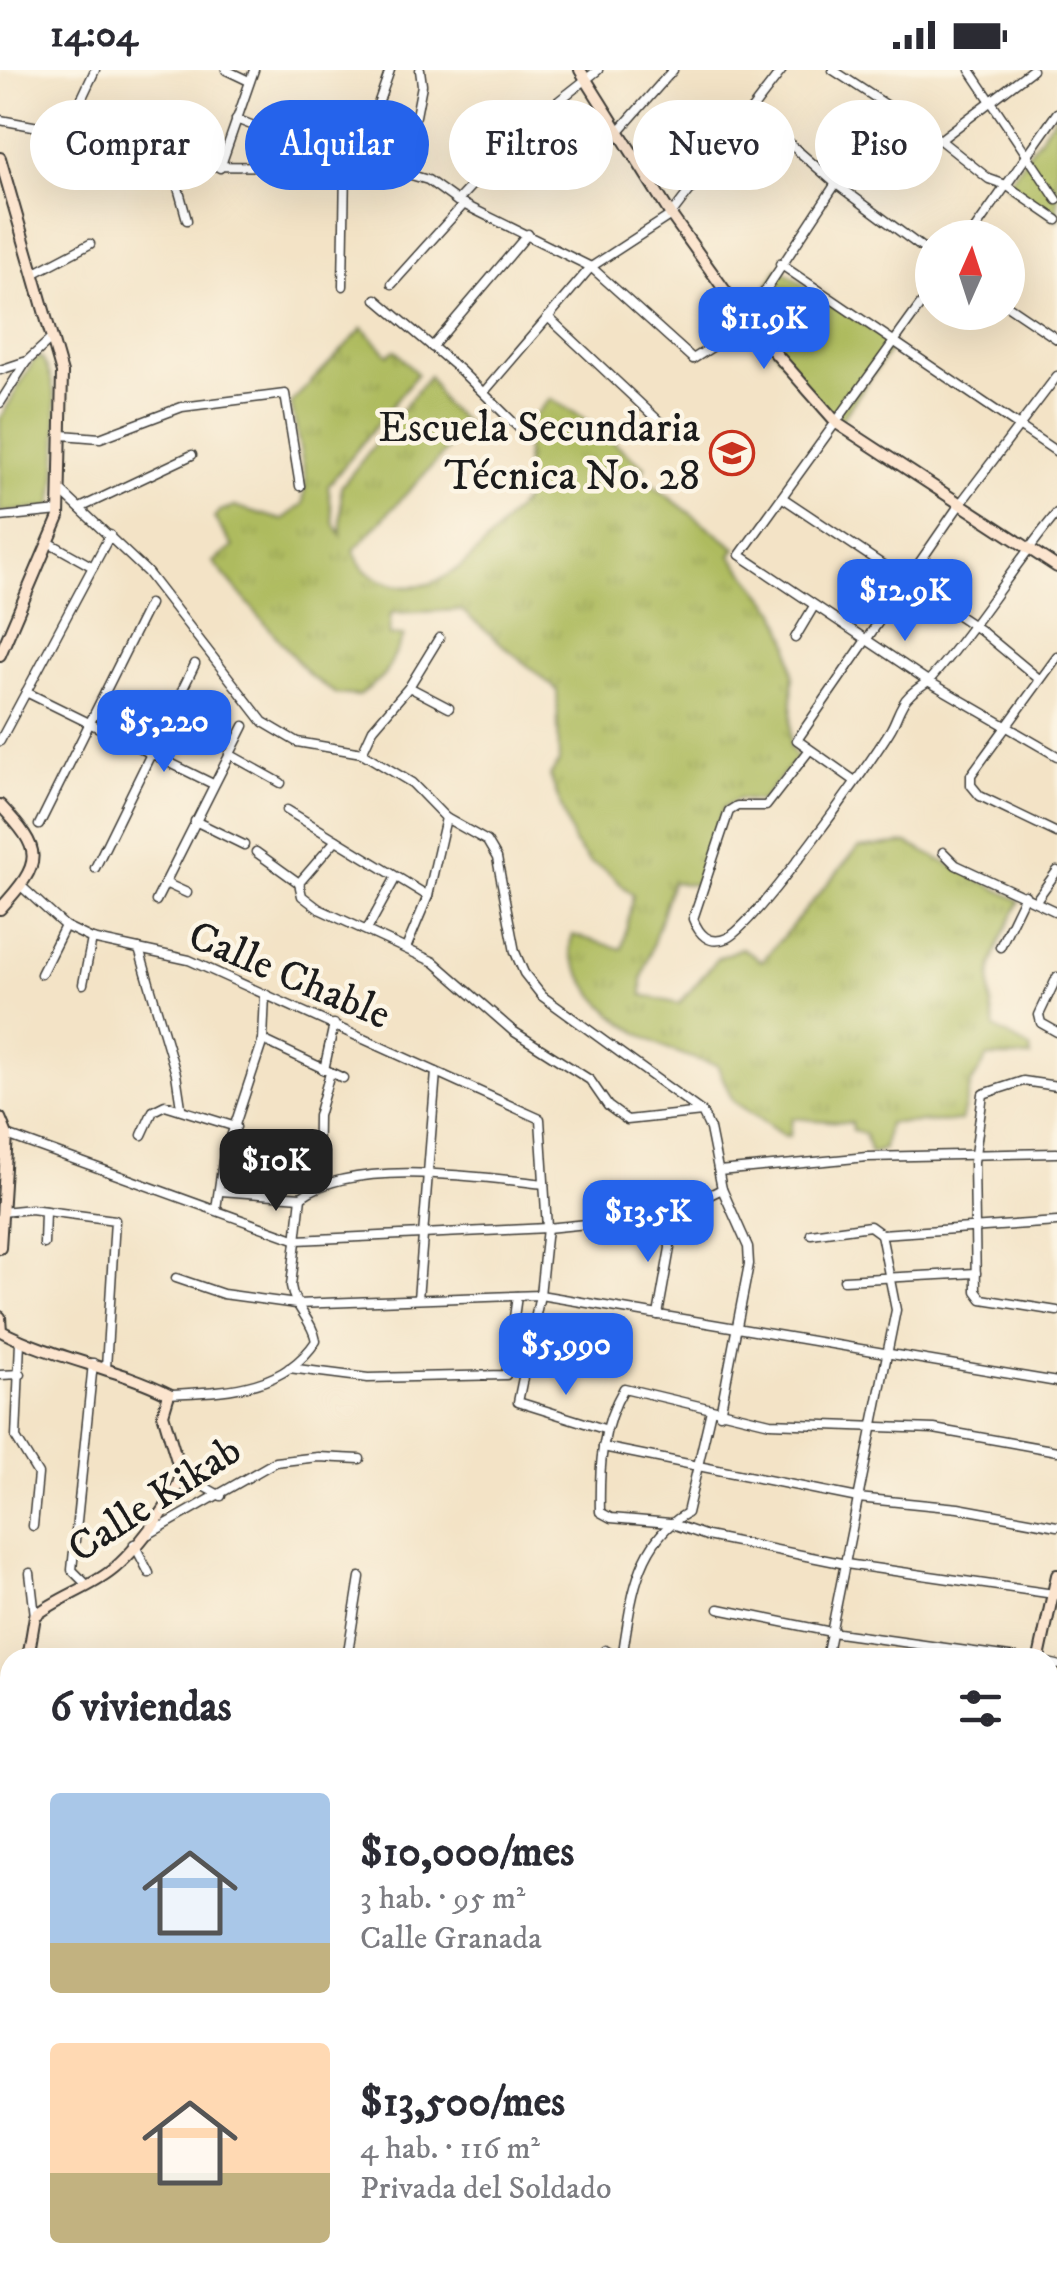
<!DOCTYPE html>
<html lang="es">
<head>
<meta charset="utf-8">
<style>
	:root { --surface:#fff; --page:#f7f7f7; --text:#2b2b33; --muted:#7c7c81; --accent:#2563eb }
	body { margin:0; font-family:"IM FELL DW Pica",serif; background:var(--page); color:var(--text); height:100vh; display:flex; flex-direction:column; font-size:38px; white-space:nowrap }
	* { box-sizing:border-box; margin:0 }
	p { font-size:32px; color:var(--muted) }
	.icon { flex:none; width:55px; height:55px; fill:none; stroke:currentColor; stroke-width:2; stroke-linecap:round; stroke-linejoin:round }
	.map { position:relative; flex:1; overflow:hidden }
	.side { position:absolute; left:0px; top:1578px; width:1058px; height:642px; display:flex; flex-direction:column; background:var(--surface); border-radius:30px 30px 0 0; box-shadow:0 10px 40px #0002 }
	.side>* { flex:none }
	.hud { position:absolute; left:30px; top:30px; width:998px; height:90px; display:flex; gap:20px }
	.needle { width:65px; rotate:3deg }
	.fabs { position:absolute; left:915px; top:150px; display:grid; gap:20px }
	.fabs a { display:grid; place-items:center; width:110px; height:110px; border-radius:50%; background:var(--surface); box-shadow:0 10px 40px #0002; font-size:50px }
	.price { position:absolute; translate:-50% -85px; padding:0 22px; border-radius:20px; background:var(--accent); color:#fff; font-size:32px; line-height:65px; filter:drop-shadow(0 2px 5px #0008) }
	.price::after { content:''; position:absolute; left:50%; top:60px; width:30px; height:22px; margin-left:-15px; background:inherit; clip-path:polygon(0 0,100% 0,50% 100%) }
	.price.active { background:#222; color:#fff }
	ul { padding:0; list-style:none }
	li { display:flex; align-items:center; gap:30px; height:250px; padding:0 50px }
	li span { display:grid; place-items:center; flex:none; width:280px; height:200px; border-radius:10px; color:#555 }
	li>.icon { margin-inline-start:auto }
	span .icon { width:120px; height:120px; fill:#fffc; stroke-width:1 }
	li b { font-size:42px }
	h2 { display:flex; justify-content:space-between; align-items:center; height:120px; padding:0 50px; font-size:42px }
	.tag { padding:0 35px; border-radius:45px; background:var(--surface); box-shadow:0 10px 40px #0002; font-size:35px; line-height:90px }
	.tag.active { background:var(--accent); color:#fff }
	.status { display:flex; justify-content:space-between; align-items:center; height:70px; padding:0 50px; background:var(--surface); direction:ltr }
	.status svg { height:28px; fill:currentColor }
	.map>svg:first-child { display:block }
	.grass { fill:url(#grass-tufts); stroke:#656c3d; stroke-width:2.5 }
	.green { fill:#aebb5e; stroke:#656c3d; stroke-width:2.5 }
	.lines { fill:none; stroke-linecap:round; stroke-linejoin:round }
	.street-casing { stroke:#3c3a36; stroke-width:11 }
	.secondary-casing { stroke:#3c3a36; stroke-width:14 }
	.street { stroke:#fff; stroke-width:8 }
	.secondary { stroke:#fce5cf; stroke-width:10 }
	.labels { text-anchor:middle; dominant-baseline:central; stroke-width:9; stroke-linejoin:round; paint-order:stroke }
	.poi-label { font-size:42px; fill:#1c1c1c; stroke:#fcf5e5; text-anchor:end }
	.street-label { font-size:42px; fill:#1c1c1c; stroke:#fcf5e5 }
</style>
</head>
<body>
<div class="status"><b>14:04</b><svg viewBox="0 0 49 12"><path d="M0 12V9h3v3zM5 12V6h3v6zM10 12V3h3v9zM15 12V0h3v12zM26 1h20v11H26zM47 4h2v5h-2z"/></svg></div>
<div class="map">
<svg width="1057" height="2218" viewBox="0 0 1057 2218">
	<defs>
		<pattern id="grass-tufts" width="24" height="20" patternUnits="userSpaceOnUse" patternTransform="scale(2.5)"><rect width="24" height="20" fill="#aebb5e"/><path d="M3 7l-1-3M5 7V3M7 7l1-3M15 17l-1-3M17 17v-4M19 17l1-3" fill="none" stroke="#95a051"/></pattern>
	</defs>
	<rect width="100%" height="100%" fill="#fcf5e5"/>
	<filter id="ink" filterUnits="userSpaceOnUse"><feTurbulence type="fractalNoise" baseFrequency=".01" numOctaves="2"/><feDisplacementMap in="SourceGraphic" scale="20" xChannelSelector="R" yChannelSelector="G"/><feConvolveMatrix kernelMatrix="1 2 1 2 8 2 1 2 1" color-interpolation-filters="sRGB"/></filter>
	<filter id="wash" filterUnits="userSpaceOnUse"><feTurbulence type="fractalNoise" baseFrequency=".0048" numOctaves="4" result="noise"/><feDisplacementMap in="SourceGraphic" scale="40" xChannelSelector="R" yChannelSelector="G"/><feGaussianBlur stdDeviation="2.25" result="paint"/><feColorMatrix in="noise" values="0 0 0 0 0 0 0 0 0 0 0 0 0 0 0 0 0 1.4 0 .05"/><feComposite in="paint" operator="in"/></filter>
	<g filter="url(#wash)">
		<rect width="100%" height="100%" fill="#f3e3c6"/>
		<!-- grass -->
		<path class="grass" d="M363,258l25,27 7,-5 22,24 -89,112 6,37 7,12v-48l88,-111 15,28 25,22 -115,124c6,19 13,24 31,32 60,24 104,-45 140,-82l2,-77 23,-24 30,17 65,51 -4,9 95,72 -5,8 46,56 12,32 4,31 -3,72 7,11 -36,43 -23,-2 -14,8 -29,78 -23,-3 -30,97v16l37,9 39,-46 23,-10 21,13 96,-113 49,-5 113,58c-27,54 -37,66 -25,127l35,20 1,9h-43l-17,27 -10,37 -73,2 -4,26 -13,5 -6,-20 -12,-3 -1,-8 -60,-5 -2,18h-6l-51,-35 -16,-36c-54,-13 -113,-43 -138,-94 -7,-13 -13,-21 -6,-36l49,14 11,-54 -30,-27 -14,-6 -15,-19 -24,-67 9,-14 -2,-72 -96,-80 -70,3 -2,22 15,1 -20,40 -25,20 -23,-2 -26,-18 -97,-114 20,-15 -19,-29 5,-7 15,-5 48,14 21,-16 3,-25 -15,-76z"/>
		<!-- green -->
		<g class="green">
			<path d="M1057,43v107l-51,-35z"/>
			<path d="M778,198l116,76 -56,80 -90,-104z"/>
			<path d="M41,287c22,31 18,113 11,150l-52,6v-94l34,-59z"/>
		</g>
	</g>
	<g filter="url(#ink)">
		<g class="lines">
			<defs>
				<g id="street">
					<path d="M226,0l23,11"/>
					<path d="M833,0l107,70 49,39 17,6 51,35"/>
					<path d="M970,0l87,130"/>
					<path d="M751,40l84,73 97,72"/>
					<path d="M416,46l6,-31 -2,-15"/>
					<path d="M236,49l23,9 37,4"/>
					<path d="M0,50l66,12 106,34 212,1 44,13 29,21 134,66 102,92 57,-36"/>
					<path d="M619,61l54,-61"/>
					<path d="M66,62l29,-62"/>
					<path d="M940,70l92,-70"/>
					<path d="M172,96l15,54"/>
					<path d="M367,97l10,-60 13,-37"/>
					<path d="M220,98l34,-98"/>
					<path d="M457,131l71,-76 70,-55"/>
					<path d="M969,168l88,-125"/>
					<path d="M780,194l277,188"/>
					<path d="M33,204l57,-30"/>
					<path d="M392,214l72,-80"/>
					<path d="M343,216l2,-119"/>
					<path d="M932,219l-192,266 188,126 129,75"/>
					<path d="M376,229l85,72 62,61"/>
					<path d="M1008,236l49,33"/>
					<path d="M548,247l114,107"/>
					<path d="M746,250l141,-214"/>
					<path d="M432,277l96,-113"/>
					<path d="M0,300l24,-8"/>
					<path d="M484,322l107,-125 80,-52 111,-145"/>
					<path d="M0,333l26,-41 24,-22"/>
					<path d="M62,365l38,3 82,-31 103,-13 15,92"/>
					<path d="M61,421l86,81 116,150 34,20 65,11 50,30 34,35 41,23 10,17 18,94 9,21 18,23 160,116 8,17 12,60 26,58 1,17 -29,150"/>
					<path d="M783,428l197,132 59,49"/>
					<path d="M80,438l112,-53"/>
					<path d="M0,447l59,-6"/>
					<path d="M50,473l43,24"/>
					<path d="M795,568l19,-32"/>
					<path d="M1057,587l-86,118v10l9,11 77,37"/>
					<path d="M409,617l40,21"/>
					<path d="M26,622l187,92"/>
					<path d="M0,671l110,-206"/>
					<path d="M808,682l-42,54h-29l-8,5 -36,108c6,15 16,27 34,19 27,-12 144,-175 164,-209 6,-10 9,-25 18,-33 7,-8 16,-11 23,-19 46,-52 81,-111 125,-164"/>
					<path d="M362,683l11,-24 36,-42 30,-49"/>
					<path d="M229,684l52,29"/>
					<path d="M855,711l-58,-41 163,-236 97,-128"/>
					<path d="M287,740l141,86"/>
					<path d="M195,751l49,24"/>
					<path d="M39,755l110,-221"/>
					<path d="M256,782l43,31"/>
					<path d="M943,782l13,13 101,47"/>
					<path d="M95,798l100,-204"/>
					<path d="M165,813l22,10"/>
					<path d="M299,813l3,13 17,13 115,53 79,69 77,49 18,26 19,14 75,-8"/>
					<path d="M299,813l37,-43"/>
					<path d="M21,816l44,40 27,13 97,21 351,159 7,109 -7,67 -22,107 86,27"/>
					<path d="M1037,829l20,-28"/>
					<path d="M156,831l88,-175"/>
					<path d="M368,858l28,-51"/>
					<path d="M407,876l21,-50 18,-78"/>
					<path d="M1000,877l25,-52"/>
					<path d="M139,879l37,125 5,33"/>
					<path d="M41,904l24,-48"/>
					<path d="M1057,907l-18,38 2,8 16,9"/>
					<path d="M83,914l9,-45"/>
					<path d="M263,970l80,38"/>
					<path d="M324,1000l10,-46"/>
					<path d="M1057,1016l-34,-5 -40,13 -9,68 2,129 6,8 75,12"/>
					<path d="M7,1065l290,105 250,-12 120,-12 55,-27"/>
					<path d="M142,1065l11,-24 12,-6 71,22"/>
					<path d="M719,1101l148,-14 190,-4"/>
					<path d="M317,1115l1,-69 12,-43"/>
					<path d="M221,1121l80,6c52,-39 180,-20 243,-13"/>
					<path d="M216,1139l7,-48 40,-121 2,-46"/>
					<path d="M2,1142l29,-3 84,11 -9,148"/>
					<path d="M811,1164l59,-8 11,8"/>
					<path d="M881,1164l176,-12"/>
					<path d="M44,1174l1,-33"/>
					<path d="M176,1208l47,16 73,10 244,-9 517,87"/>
					<path d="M844,1210l132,-7"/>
					<path d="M418,1229l18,-227"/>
					<path d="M658,1245l12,-67 -3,-32"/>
					<path d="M20,1271l-4,97 22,36 -5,52"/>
					<path d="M289,1298l79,10 138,-3 11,-79"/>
					<path d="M0,1305l21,-1"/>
					<path d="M169,1324c54,-3 113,-2 147,-53 -4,-22 -22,-33 -25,-55l10,-89"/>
					<path d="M603,1377l255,51 100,10 99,18"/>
					<path d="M181,1404l40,22"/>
					<path d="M149,1464l126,-72 43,-5 42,2"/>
					<path d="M134,1474l15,29"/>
					<path d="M30,1503l5,43"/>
					<path d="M87,1515l-15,-15 21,-207"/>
					<path d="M1054,1524l-208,-30 -139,-28 -37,-13 -59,-5 -11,-6c-1,-44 1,-85 24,-124l146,35 164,6 123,22"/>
					<path d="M719,1539l112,23 186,26"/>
					<path d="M605,1580l13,8"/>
					<path d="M347,1588l13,-81"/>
					<path d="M622,1588c9,-54 13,-116 65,-145l24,-103"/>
					<path d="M826,1588l70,-348 -15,-76"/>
					<path d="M1048,1593l9,2"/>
					<path d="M1048,1663l9,2"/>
					<path d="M1048,1732l9,2"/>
					<path d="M1048,1801l9,1"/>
					<path d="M1048,1875l9,1"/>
					<path d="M0,2015l10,-3"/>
					<path d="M0,2151l10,5"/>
					<path d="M117,2210l15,8"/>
					<path d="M638,2210h26"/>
					<path d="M162,2218l1,-8"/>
					<path d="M199,2218l9,-8"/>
					<path d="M213,2218l1,-8"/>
					<path d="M323,2218l1,-8"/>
					<path d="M397,2218l1,-8"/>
					<path d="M467,2218v-8"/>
					<path d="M539,2218l1,-8"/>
				</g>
				<g id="secondary">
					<path d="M580,0l91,145 75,105 92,104 219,143"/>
					<path d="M0,88l62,215 -3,144 -59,138"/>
					<path d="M0,735c43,46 44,56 0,104"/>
					<path d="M0,1048l7,17 -7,113"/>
					<path d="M0,1247l1,14c53,28 115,36 168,63l-6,20 18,60c-4,25 -49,81 -70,97 -23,18 -52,26 -76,45l-7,42"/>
					<path d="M1039,1588l18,-83"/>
					<path d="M0,1872l10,-80"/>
					<path d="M0,1945l10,-2"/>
				</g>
			</defs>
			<!-- street casing -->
			<use href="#street" class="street-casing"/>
			<!-- secondary casing -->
			<use href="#secondary" class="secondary-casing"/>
			<!-- street -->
			<use href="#street" class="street"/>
			<!-- secondary -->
			<use href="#secondary" class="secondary"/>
		</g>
	</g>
	<!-- icons -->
	<defs>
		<symbol id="school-ring" viewBox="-11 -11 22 22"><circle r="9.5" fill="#fcf5e5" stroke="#c8321e" stroke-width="1.5"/><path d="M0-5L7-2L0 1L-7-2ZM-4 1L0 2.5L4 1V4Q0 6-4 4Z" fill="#c8321e"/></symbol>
	</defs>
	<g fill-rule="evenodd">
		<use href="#school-ring" x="707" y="358" width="50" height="50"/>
	</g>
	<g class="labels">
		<!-- poi labels -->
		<g class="poi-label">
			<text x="700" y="359">Escuela Secundaria<tspan x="700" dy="48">Técnica No. 28</tspan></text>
		</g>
		<!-- street labels -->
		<g class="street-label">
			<text transform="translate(289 906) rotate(23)">Calle Chable</text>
			<text transform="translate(155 1430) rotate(-33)">Calle Kikab</text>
		</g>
	</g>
</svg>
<div class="fabs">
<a><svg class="needle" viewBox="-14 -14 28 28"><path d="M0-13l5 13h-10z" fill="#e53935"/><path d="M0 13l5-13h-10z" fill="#7c7c81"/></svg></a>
</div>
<b class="price" style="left:764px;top:302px">$11.9K</b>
<b class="price" style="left:905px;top:574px">$12.9K</b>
<b class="price" style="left:164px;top:705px">$5,220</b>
<b class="price active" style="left:276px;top:1144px">$10K</b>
<b class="price" style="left:648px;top:1195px">$13.5K</b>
<b class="price" style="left:566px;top:1328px">$5,990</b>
<div class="hud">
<a class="tag">Comprar</a>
<a class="tag active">Alquilar</a>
<a class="tag">Filtros</a>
<a class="tag">Nuevo</a>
<a class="tag">Piso</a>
</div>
<section class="side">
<h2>6 viviendas<svg class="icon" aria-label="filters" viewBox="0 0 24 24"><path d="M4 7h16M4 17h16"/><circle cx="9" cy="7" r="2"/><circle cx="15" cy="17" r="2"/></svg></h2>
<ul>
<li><span style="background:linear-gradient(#a9c7e8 75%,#c2b280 0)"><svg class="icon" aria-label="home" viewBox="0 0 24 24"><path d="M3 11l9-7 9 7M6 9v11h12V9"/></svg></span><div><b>$10,000/mes</b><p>3 hab. · 95 m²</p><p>Calle Granada</p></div></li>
<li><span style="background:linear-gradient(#ffd9b3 65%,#c2b280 0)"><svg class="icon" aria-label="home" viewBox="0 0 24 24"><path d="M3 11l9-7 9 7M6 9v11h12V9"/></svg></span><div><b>$13,500/mes</b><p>4 hab. · 116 m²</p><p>Privada del Soldado</p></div></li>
</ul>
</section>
</div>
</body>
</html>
